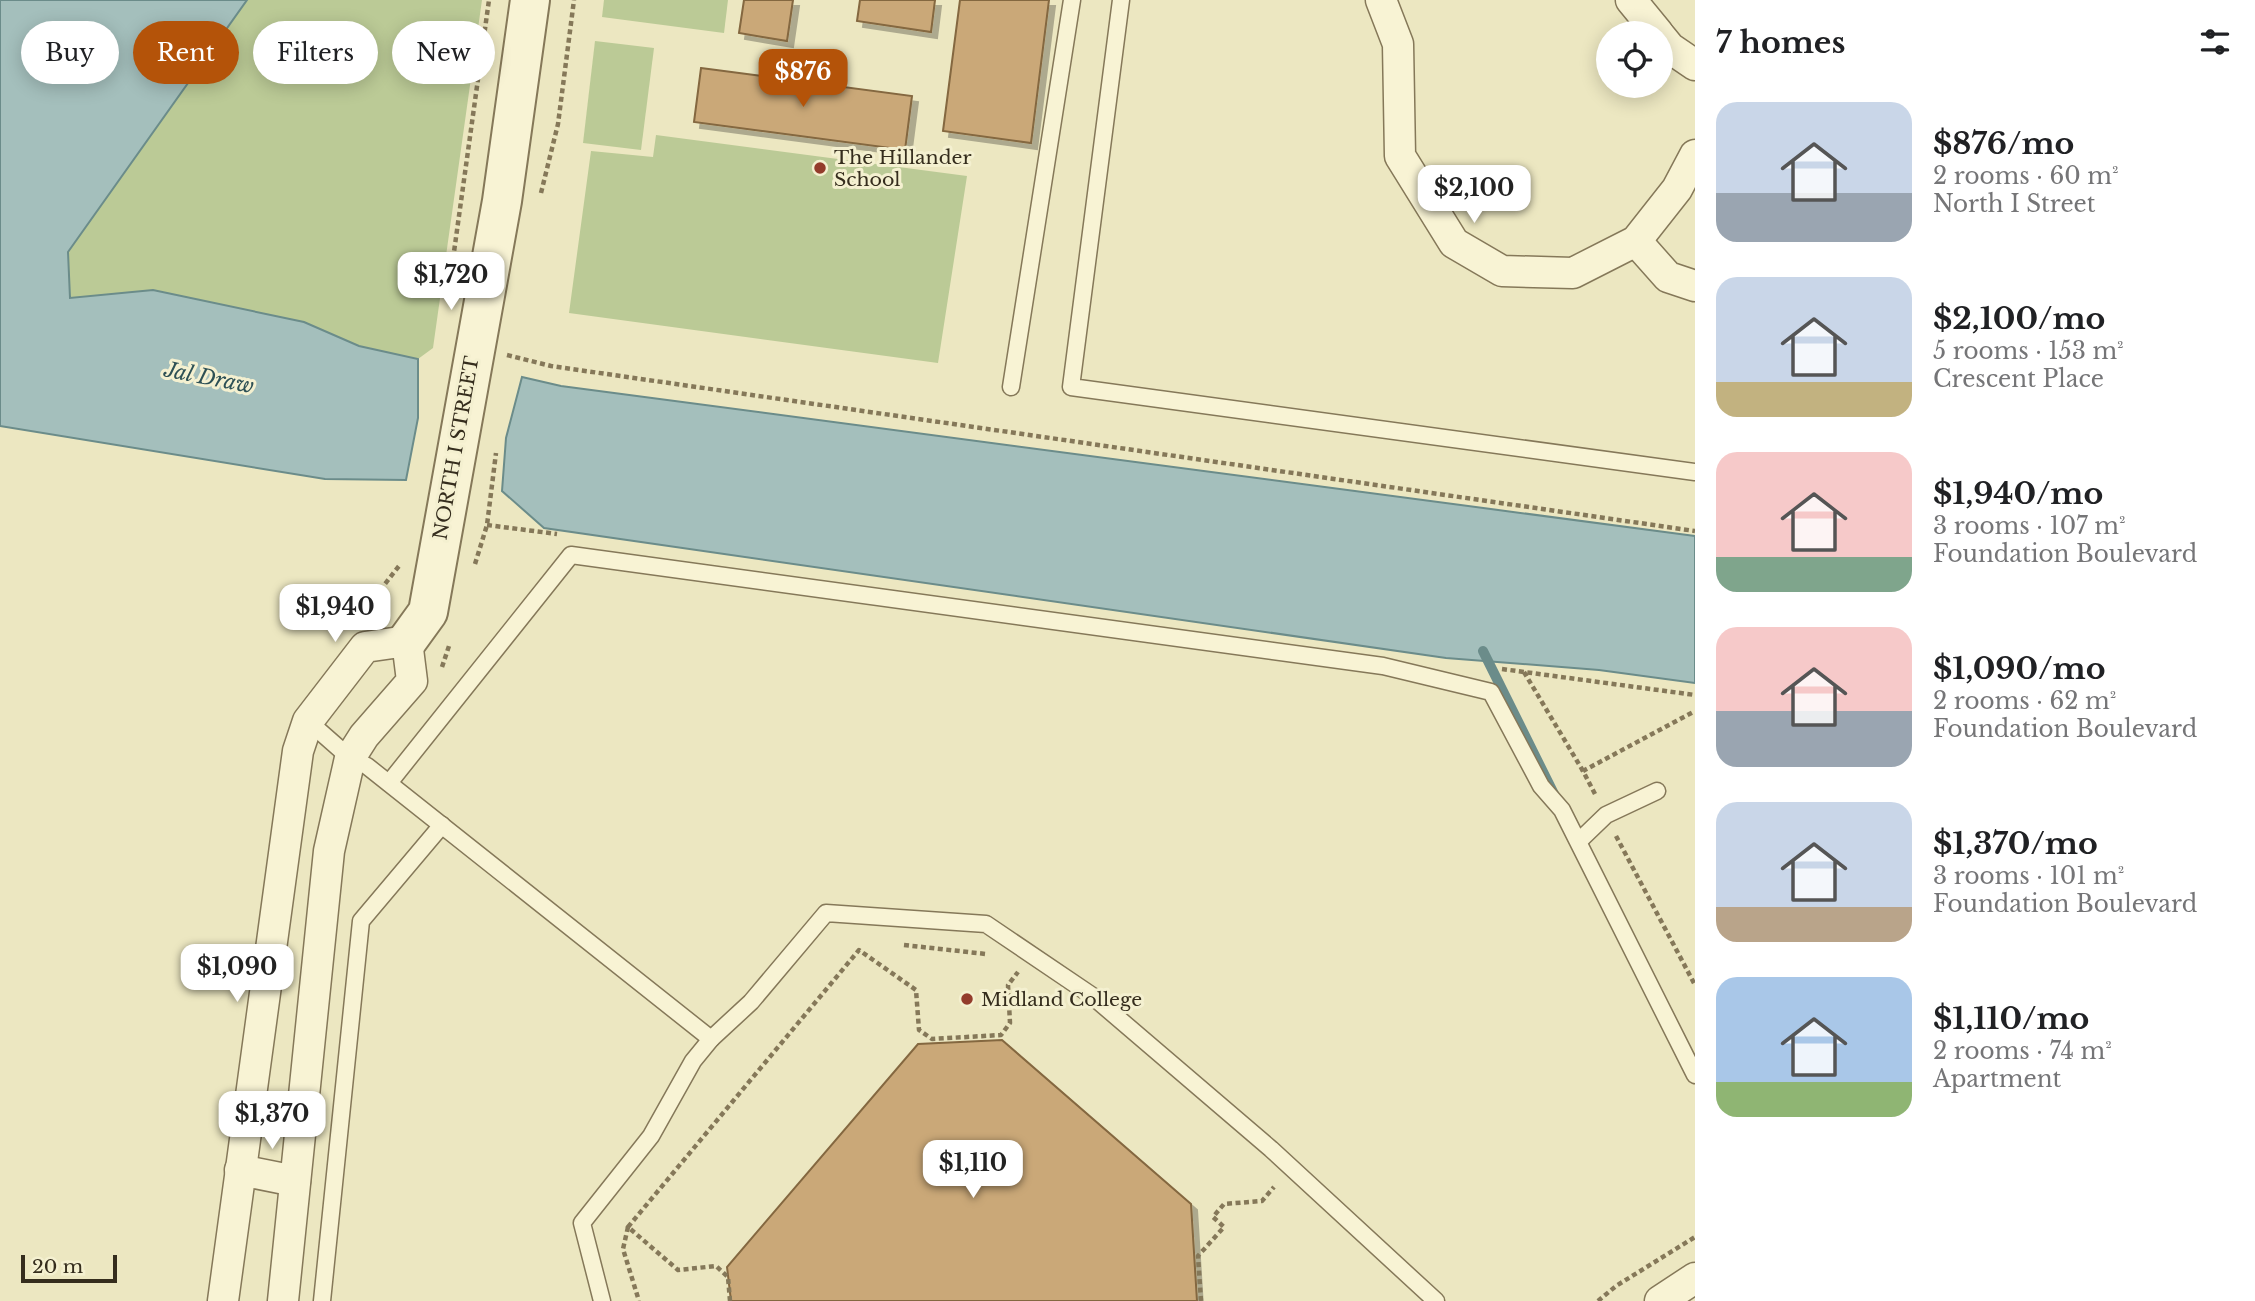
<!DOCTYPE html>
<html lang="en">
<head>
<meta charset="utf-8">
<style>
	:root { --surface:#fff; --page:#f2f2f2; --text:#202124; --muted:#757577; --accent:#b45309 }
	body { margin:0; font-family:"Libre Baskerville",serif; background:var(--page); color:var(--text); height:100vh; display:flex; flex-direction:column; font-size:26px; white-space:nowrap }
	* { box-sizing:border-box; margin:0 }
	p { font-size:23px; color:var(--muted) }
	.icon { flex:none; width:38px; height:38px; fill:none; stroke:currentColor; stroke-width:2; stroke-linecap:round; stroke-linejoin:round }
	.map { position:relative; flex:1; overflow:hidden }
	.side { display:flex; flex-direction:column; background:var(--surface); width:560px }
	.side>* { flex:none }
	.top-card { position:absolute; left:21px; top:21px; width:665px; height:63px; display:flex; gap:14px }
	.controls { position:absolute; left:1596px; top:21px; display:grid; gap:14px }
	.controls a { display:grid; place-items:center; width:77px; height:77px; border-radius:50%; background:var(--surface); box-shadow:0 4px 18px #0003; font-size:35px }
	.scale { position:absolute; left:21px; bottom:18px; width:96px; box-sizing:border-box; padding-left:7px; border:4px solid #352d1d; border-top:0; font-size:19px; line-height:24px; white-space:nowrap; color:#352d1d; -webkit-text-stroke:5px #f4f0d0; paint-order:stroke }
	.price { position:absolute; translate:-50% -60px; padding:0 16px; border-radius:14px; background:#fff; color:#222; font-size:23px; line-height:46px; filter:drop-shadow(0 2px 4px #0008) }
	.price::after { content:''; position:absolute; left:50%; top:42px; width:21px; height:16px; margin-left:-10px; background:inherit; clip-path:polygon(0 0,100% 0,50% 100%) }
	.price.on { background:var(--accent); color:#fff }
	ul { padding:0; list-style:none }
	li { display:flex; align-items:center; gap:21px; height:175px; padding:0 21px }
	li span { display:grid; place-items:center; flex:none; width:196px; height:140px; border-radius:21px; color:#555 }
	li>.icon { margin-inline-start:auto }
	span .icon { width:84px; height:84px; fill:#fffc; stroke-width:1 }
	li b { font-size:30px }
	h2 { display:flex; justify-content:space-between; align-items:center; height:84px; padding:0 21px; font-size:30px }
	.tag { padding:0 24px; border-radius:32px; background:var(--surface); box-shadow:0 4px 18px #0003; font-size:24px; line-height:63px }
	.tag.on { background:var(--accent); color:#fff }
	main { display:flex; flex:1; min-height:0 }
	.map>svg:first-child { display:block }
	.green { fill:#bbca96 }
	.water { fill:#a4bfbc; stroke:#6b8c8a; stroke-width:2 }
	.lines { fill:none; stroke-linecap:round; stroke-linejoin:round }
	.stream { stroke:#6b8c8a; stroke-width:10 }
	.building { fill:#caa878; stroke:#846740; stroke-width:2; filter:url(#shadow) }
	.service-casing { stroke:#857859; stroke-width:19 }
	.minor-casing { stroke:#857859; stroke-width:33 }
	.tertiary-casing { stroke:#857859; stroke-width:42 }
	.path { stroke:#857859; stroke-width:4.5; stroke-dasharray:5 3.5; stroke-linecap:butt }
	.service { stroke:#f8f3d4; stroke-width:16 }
	.minor { stroke:#f8f3d4; stroke-width:30 }
	.tertiary { stroke:#f8f3d4; stroke-width:38 }
	.poi-dot { fill:#933c2b; stroke:#f4f0d0; stroke-width:2.5 }
	.labels { text-anchor:middle; dominant-baseline:central; stroke-width:6; stroke-linejoin:round; paint-order:stroke }
	.poi-label { font-size:19px; fill:#352d1d; stroke:#f4f0d0; text-anchor:start }
	.street-label { font-size:19px; fill:#352d1d; stroke:#f4f0d0 }
	.water-label { font-size:21px; font-style:italic; fill:#2d5055; stroke:#f4f0d0 }
</style>
</head>
<body>
<main>
<div class="map">
<svg width="1695" height="1301" viewBox="0 0 1695 1301">
	<defs>
		<filter id="shadow"><feDropShadow dx="6" dy="6" stdDeviation="0" flood-color="#0004"/></filter>
	</defs>
	<rect width="100%" height="100%" fill="#ece7c1"/>
	<!-- green -->
	<g class="green">
		<path d="M247,0h235l-49,348 -15,11 -59,-13 -55,-24 -151,-31 -83,7 -2,-46z"/>
		<path d="M604,0h124l-4,33 -122,-16z"/>
		<path d="M595,41l59,7 -13,102 -58,-7z"/>
		<path d="M656,135l311,41 -29,187 -369,-50 22,-162 62,6z"/>
	</g>
	<!-- water -->
	<g class="water">
		<path d="M0,0h247l-179,252 2,46 83,-8 151,32 55,24 59,13v59l-12,62 -81,-1 -325,-53z"/>
		<path d="M522,377l39,9 1134,150v147l-96,-13 -153,-12 -902,-130 -42,-37 4,-53z"/>
	</g>
	<g class="lines">
		<!-- stream -->
		<path class="stream" d="M1483,651l71,143"/>
	</g>
	<!-- building -->
	<g class="building">
		<path d="M744,0h49l-6,41 -48,-8z"/>
		<path d="M860,0h75l-4,32 -74,-11z"/>
		<path d="M960,0h89l-18,143 -88,-12z"/>
		<path d="M701,68l211,28 -7,54 -211,-28z"/>
		<path d="M1002,1040l189,164 6,97h-466l-4,-34 191,-223z"/>
	</g>
	<g class="lines">
		<defs>
			<g id="service">
				<path d="M1121,0l-50,387 624,85"/>
				<path d="M1011,387l61,-387"/>
				<path d="M308,721l42,37 17,8 344,273"/>
				<path d="M389,783l182,-228 812,111 108,26 50,94 21,24 133,265"/>
				<path d="M1579,841l27,-26 51,-24"/>
				<path d="M322,1301l39,-380 81,-96"/>
				<path d="M602,1301l-20,-78 69,-87 42,-75 18,-22 40,-37 75,-89 160,11 105,71 180,154 165,152"/>
			</g>
			<g id="minor">
				<path d="M1381,0l17,44 2,112 54,87 48,28 71,2 63,-32 41,-52 18,-34"/>
				<path d="M1631,0l27,33"/>
				<path d="M1661,37l9,11 25,17"/>
				<path d="M1636,241l32,36 27,9"/>
				<path d="M240,1170l55,11"/>
				<path d="M223,1301l75,-550 10,-30 57,-74 42,-6 5,40 -48,55 -14,22 -21,93 -46,450"/>
				<path d="M1660,1301l35,-23"/>
			</g>
			<path id="tertiary" d="M407,641l21,-29 74,-411 28,-201"/>
		</defs>
		<!-- service casing -->
		<use href="#service" class="service-casing"/>
		<!-- minor casing -->
		<use href="#minor" class="minor-casing"/>
		<!-- tertiary casing -->
		<use href="#tertiary" class="tertiary-casing"/>
		<!-- path -->
		<g class="path">
			<path d="M541,193l17,-69 16,-124"/>
			<path d="M453,259l36,-259"/>
			<path d="M507,355l44,11 1144,165"/>
			<path d="M487,525l70,9"/>
			<path d="M475,564l12,-39 9,-72"/>
			<path d="M359,617l40,-51"/>
			<path d="M442,667l7,-21"/>
			<path d="M1502,669l193,26"/>
			<path d="M1524,672l59,99"/>
			<path d="M1595,794l-12,-23 112,-60"/>
			<path d="M1616,836l79,149"/>
			<path d="M904,945l82,9"/>
			<path d="M628,1227l-5,22 16,52"/>
			<path d="M730,1301l-2,-24 -12,-11 -38,4 -50,-43 231,-277 57,40 3,40 13,9 69,-4 9,-12 -2,-38 10,-13"/>
			<path d="M1201,1301l-3,-45 26,-29 -11,-10 11,-13 38,-3 12,-14"/>
			<path d="M1598,1301l18,-15 79,-49"/>
		</g>
		<!-- service -->
		<use href="#service" class="service"/>
		<!-- minor -->
		<use href="#minor" class="minor"/>
		<!-- tertiary -->
		<use href="#tertiary" class="tertiary"/>
	</g>
	<!-- markers -->
	<g class="poi-dot">
		<circle cx="820" cy="168" r="7"/>
		<circle cx="967" cy="999" r="7"/>
	</g>
	<g class="labels">
		<!-- poi labels -->
		<g class="poi-label">
			<text x="834" y="157">The Hillander<tspan x="834" dy="22">School</tspan></text>
			<text x="981" y="999">Midland College</text>
		</g>
		<!-- street labels -->
		<g class="street-label">
			<text transform="translate(456 448) rotate(-80)">NORTH I STREET</text>
		</g>
		<!-- water labels -->
		<g class="water-label">
			<text transform="translate(209 378) rotate(11)">Jal Draw</text>
		</g>
	</g>
</svg>
<div class="controls">
<a><svg class="icon" aria-label="locate" viewBox="0 0 24 24"><circle cx="12" cy="12" r="6"/><path d="M12 2v4M12 18v4M2 12h4M18 12h4"/></svg></a>
</div>
<div class="scale">20 m</div>
<b class="price on" style="left:803px;top:109px">$876</b>
<b class="price" style="left:1474px;top:225px">$2,100</b>
<b class="price" style="left:451px;top:312px">$1,720</b>
<b class="price" style="left:335px;top:644px">$1,940</b>
<b class="price" style="left:237px;top:1004px">$1,090</b>
<b class="price" style="left:272px;top:1151px">$1,370</b>
<b class="price" style="left:973px;top:1200px">$1,110</b>
<div class="top-card">
<a class="tag">Buy</a>
<a class="tag on">Rent</a>
<a class="tag">Filters</a>
<a class="tag">New</a>
</div>
</div>
<section class="side">
<h2>7 homes<svg class="icon" aria-label="filters" viewBox="0 0 24 24"><path d="M4 7h16M4 17h16"/><circle cx="9" cy="7" r="2"/><circle cx="15" cy="17" r="2"/></svg></h2>
<ul>
<li><span style="background:linear-gradient(#c9d6e8 65%,#9aa5b1 0)"><svg class="icon" aria-label="home" viewBox="0 0 24 24"><path d="M3 11l9-7 9 7M6 9v11h12V9"/></svg></span><div><b>$876/mo</b><p>2 rooms · 60 m²</p><p>North I Street</p></div></li>
<li><span style="background:linear-gradient(#c9d6e8 75%,#c2b280 0)"><svg class="icon" aria-label="home" viewBox="0 0 24 24"><path d="M3 11l9-7 9 7M6 9v11h12V9"/></svg></span><div><b>$2,100/mo</b><p>5 rooms · 153 m²</p><p>Crescent Place</p></div></li>
<li><span style="background:linear-gradient(#f6c9c9 75%,#7fa58c 0)"><svg class="icon" aria-label="home" viewBox="0 0 24 24"><path d="M3 11l9-7 9 7M6 9v11h12V9"/></svg></span><div><b>$1,940/mo</b><p>3 rooms · 107 m²</p><p>Foundation Boulevard</p></div></li>
<li><span style="background:linear-gradient(#f6c9c9 60%,#9aa5b1 0)"><svg class="icon" aria-label="home" viewBox="0 0 24 24"><path d="M3 11l9-7 9 7M6 9v11h12V9"/></svg></span><div><b>$1,090/mo</b><p>2 rooms · 62 m²</p><p>Foundation Boulevard</p></div></li>
<li><span style="background:linear-gradient(#c9d6e8 75%,#b9a48a 0)"><svg class="icon" aria-label="home" viewBox="0 0 24 24"><path d="M3 11l9-7 9 7M6 9v11h12V9"/></svg></span><div><b>$1,370/mo</b><p>3 rooms · 101 m²</p><p>Foundation Boulevard</p></div></li>
<li><span style="background:linear-gradient(#a9c7e8 75%,#8fb573 0)"><svg class="icon" aria-label="home" viewBox="0 0 24 24"><path d="M3 11l9-7 9 7M6 9v11h12V9"/></svg></span><div><b>$1,110/mo</b><p>2 rooms · 74 m²</p><p>Apartment</p></div></li>
</ul>
</section>
</main>
</body>
</html>
